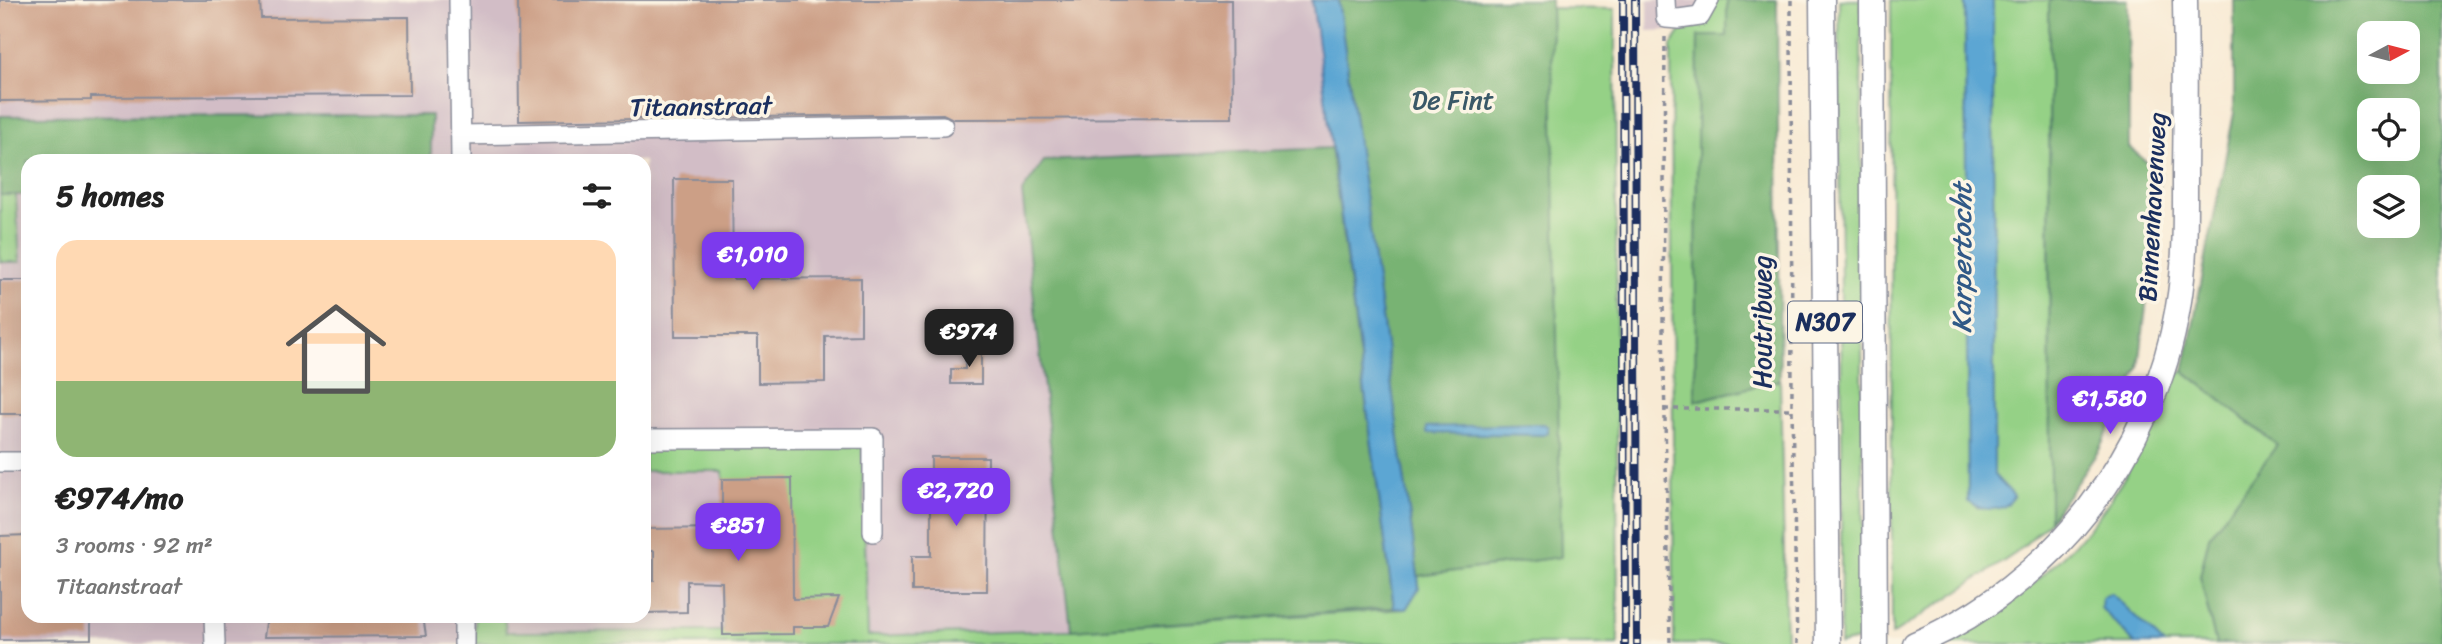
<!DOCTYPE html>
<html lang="en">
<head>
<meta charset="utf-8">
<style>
	:root { --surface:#fff; --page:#f6f6f6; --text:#222; --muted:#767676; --line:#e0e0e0; --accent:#7c3aed }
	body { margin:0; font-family:Sriracha,sans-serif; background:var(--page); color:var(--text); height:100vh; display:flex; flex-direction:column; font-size:26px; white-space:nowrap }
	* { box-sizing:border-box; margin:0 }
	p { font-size:23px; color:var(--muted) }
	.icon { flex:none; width:38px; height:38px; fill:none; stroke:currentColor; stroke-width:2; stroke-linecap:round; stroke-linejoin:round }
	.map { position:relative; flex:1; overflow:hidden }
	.panel { position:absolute; left:21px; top:154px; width:630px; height:469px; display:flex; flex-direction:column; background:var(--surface); border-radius:21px; box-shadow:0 7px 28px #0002 }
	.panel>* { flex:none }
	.needle { width:46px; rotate:83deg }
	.controls { position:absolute; left:2357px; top:21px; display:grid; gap:14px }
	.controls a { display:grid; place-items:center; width:63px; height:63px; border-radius:14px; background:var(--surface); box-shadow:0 7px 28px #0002; font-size:35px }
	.price { position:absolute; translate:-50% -60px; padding:0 16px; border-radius:14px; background:var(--accent); color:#fff; font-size:23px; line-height:46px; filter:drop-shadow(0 2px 4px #0008) }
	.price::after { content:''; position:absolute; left:50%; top:42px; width:21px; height:16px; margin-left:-10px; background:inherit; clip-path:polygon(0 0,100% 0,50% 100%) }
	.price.current { background:#222; color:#fff }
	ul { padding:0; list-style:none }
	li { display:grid; align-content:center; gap:14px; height:371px; padding:0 35px }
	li+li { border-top:2px solid var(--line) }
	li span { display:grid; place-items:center; height:217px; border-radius:21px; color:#555 }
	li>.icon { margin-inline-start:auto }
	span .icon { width:126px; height:126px; fill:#fffc; stroke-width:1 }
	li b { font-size:30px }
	h2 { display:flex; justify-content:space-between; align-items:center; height:84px; padding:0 35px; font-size:30px }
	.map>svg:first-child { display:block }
	.industrial { fill:#d2bdc6; fill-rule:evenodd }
	.green { fill:#95d186; stroke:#588072; stroke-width:2 }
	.forest { fill:#78b373; stroke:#4a7168; stroke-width:2; fill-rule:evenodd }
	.water { fill:#5ba6d3; stroke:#3b6a98; stroke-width:2 }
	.building { fill:#cc9f86 }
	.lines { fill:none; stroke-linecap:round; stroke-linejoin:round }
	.minor-casing { stroke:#8a8c99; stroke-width:22 }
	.major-casing { stroke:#8a8c99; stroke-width:27 }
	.path { stroke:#8a8c99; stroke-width:3.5; stroke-dasharray:5 5; stroke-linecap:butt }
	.minor { stroke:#fff; stroke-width:19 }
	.major { stroke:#fff; stroke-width:24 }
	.rail-casing { stroke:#1b2f5e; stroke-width:8 }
	.rail { stroke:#fcf5e5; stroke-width:5; stroke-dasharray:16; stroke-linecap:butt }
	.labels { text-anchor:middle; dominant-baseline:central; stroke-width:7; stroke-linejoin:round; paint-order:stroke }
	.shield { fill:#fcf5e5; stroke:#5e6a86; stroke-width:2 }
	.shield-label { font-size:24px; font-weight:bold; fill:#1b2f5e }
	.park-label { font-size:26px; fill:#3a5868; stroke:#fcf5e5 }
	.street-label { font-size:26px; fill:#1b2f5e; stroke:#fcf5e5 }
	.water-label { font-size:28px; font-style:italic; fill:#315987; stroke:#fcf5e5 }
</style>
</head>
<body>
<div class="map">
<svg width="2442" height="644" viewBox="0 0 2442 644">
	<rect width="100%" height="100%" fill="#fcf5e5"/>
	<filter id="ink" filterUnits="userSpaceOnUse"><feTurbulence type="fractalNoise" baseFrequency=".0143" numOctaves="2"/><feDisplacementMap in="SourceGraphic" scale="14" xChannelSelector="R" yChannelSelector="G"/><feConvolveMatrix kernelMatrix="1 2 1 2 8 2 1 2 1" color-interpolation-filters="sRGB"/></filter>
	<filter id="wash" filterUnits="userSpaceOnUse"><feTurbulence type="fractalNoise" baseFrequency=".00686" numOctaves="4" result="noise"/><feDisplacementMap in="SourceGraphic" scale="28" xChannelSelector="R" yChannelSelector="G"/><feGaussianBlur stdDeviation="1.57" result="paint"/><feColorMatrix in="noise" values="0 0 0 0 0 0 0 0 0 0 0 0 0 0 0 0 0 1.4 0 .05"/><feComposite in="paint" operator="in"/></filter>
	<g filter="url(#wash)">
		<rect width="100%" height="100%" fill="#f8ead4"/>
		<!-- industrial -->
		<g class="industrial">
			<path d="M0,0h1312l19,148 -287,13 41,483h-1085zM28,161h616v455h-616z"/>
			<path d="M1648,0h65v28l-65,3z"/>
		</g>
		<!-- green -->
		<g class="green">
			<path d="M1714,0h13v37h-29l-2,364 84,-21 6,264h-112l-3,-598 9,-14 18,-6z"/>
			<path d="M1839,0h22l2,639 -23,5 2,-183z"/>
			<path d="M1891,0h74l3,501 10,7 36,-11 -20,-22 -1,-475h56l1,521 -34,32 -124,82z"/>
			<path d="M1551,8l64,1 3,635h-1143v-28h29l2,16 217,-1v-160h-79v-25h218l6,190 203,-6 335,-21 13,-21 -1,-12 142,-19z"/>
			<path d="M0,195h16l4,67h-20z"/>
			<path d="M2184,371l93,74 -77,131 16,68h-52l-53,-50 -10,14 34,36h-191c60,-31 131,-90 168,-147 25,-38 44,-79 61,-120z"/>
		</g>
		<!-- forest -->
		<g class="forest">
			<path d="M1338,0h213l10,557 -143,19z"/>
			<path d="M1727,0h50l3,380 -85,21 3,-365h29z"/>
			<path d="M2049,0h79l1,147 32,27 -22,194 -40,82 -49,71z"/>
			<path d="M2234,0h208v644h-226l-16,-68 9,-39 68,-92 -93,-74 50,-258zM2370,33h38v39h-38zM2370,110h38v39h-38zM2408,187v39h-38v-39z"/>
			<path d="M431,115v46h-403v34h-28v-79z"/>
			<path d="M1331,148l63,460 -323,22 -49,-438 22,-31z"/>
		</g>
		<!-- water -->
		<g class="water">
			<path d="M1312,0h26l80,576 1,12 -13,21 -12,-1z"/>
			<path d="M1965,0h28l1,475 20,21c-10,18 -31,15 -46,6z"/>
			<path d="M1544,424l4,3v6l-4,2 -117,-2v-6z"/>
			<path d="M2111,593l52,50 1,1h-29l-34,-36 1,-10z"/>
		</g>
		<g id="blocks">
			<!-- building -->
			<g class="building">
				<path d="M0,0h260l1,18 148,-1 1,78 -319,2v3l-91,1z"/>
				<path d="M518,0h713l1,118 -279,1 -10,-5 -424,7z"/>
				<path d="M674,179h58l1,100 128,-1v57l-36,1v46l-67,1v-47h-83z"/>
				<rect x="0" y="280" width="28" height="134"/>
				<path d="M965,349h16v35h-30v-15h14z"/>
				<path d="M931,457h57l-1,134h-75v-35h19z"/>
				<path d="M792,478l1,121 46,-1 -11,29h-35v7l-70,1 -1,-53 -35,-1v31l-43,1v-33h10v-29h-10v-22l78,-1v-49z"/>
				<path d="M28,535v81h63v23l-91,1v-104z"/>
				<path d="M267,616h156l3,20 -162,1z"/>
			</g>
		</g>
	</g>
	<g filter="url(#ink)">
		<use href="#blocks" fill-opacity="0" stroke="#8a8c99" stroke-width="2"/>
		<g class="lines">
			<defs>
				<g id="minor">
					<path d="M459,0l2,161"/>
					<path d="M1665,0l1,18 13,1 21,-3 9,-16"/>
					<path d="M461,135l482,-9"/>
					<path d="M644,439l229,-1v94"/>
					<path d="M0,462h28"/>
					<path d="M214,616l1,28"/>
					<path d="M464,616v28"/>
				</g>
				<g id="major">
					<path d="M1822,0l6,644"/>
					<path d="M1872,0l3,644"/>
					<path d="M1915,644c137,-58 239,-191 263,-337 8,-45 7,-91 7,-137 1,-57 1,-113 0,-170"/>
				</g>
			</defs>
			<!-- minor casing -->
			<use href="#minor" class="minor-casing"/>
			<!-- major casing -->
			<use href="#major" class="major-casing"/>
			<!-- path -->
			<g class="path">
				<path d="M1791,0l1,409 5,235"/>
				<path d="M1665,37l-2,292 7,315"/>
				<path d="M1664,409h128"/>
			</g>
			<!-- minor -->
			<use href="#minor" class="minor"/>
			<!-- major -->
			<use href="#major" class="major"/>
			<defs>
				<g id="rail">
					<path d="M1623,0l2,644"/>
					<path d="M1635,0l2,644"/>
				</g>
			</defs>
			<!-- rail casing -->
			<use href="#rail" class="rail-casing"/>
			<!-- rail -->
			<use href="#rail" class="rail"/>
		</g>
	</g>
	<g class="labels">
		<!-- shield labels -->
		<rect class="shield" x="1788" y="301.5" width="74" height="41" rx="5"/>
		<g class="shield-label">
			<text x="1825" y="322">N307</text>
		</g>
		<!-- park labels -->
		<g class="park-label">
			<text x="1453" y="100">De Fint</text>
		</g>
		<!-- street labels -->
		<g class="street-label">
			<text transform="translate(701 106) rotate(-1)">Titaanstraat</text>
			<text transform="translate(2152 207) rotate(-87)">Binnenhavenweg</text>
			<text transform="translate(1762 322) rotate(-90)">Houtribweg</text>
		</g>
		<!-- water labels -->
		<g class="water-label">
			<text transform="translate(1961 258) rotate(-90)">Karpertocht</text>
		</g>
	</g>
</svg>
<div class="controls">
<a><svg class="needle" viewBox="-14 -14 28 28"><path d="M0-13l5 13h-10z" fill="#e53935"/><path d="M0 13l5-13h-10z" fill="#767676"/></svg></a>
<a><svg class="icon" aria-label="locate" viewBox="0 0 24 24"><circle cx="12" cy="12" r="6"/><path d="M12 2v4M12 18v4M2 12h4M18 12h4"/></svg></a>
<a><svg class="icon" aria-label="layers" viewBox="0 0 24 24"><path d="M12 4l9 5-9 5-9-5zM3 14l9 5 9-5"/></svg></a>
</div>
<b class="price" style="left:753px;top:292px">€1,010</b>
<b class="price current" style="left:969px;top:369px">€974</b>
<b class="price" style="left:2110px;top:436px">€1,580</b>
<b class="price" style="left:956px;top:528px">€2,720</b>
<b class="price" style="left:738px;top:563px">€851</b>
<section class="panel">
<h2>5 homes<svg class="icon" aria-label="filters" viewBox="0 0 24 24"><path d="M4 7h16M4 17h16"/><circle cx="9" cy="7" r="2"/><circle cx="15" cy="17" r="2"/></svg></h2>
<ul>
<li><span style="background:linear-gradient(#ffd9b3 65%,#8fb573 0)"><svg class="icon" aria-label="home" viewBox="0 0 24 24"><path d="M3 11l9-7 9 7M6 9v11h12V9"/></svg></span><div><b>€974/mo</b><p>3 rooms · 92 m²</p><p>Titaanstraat</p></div></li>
</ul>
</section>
</div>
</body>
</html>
